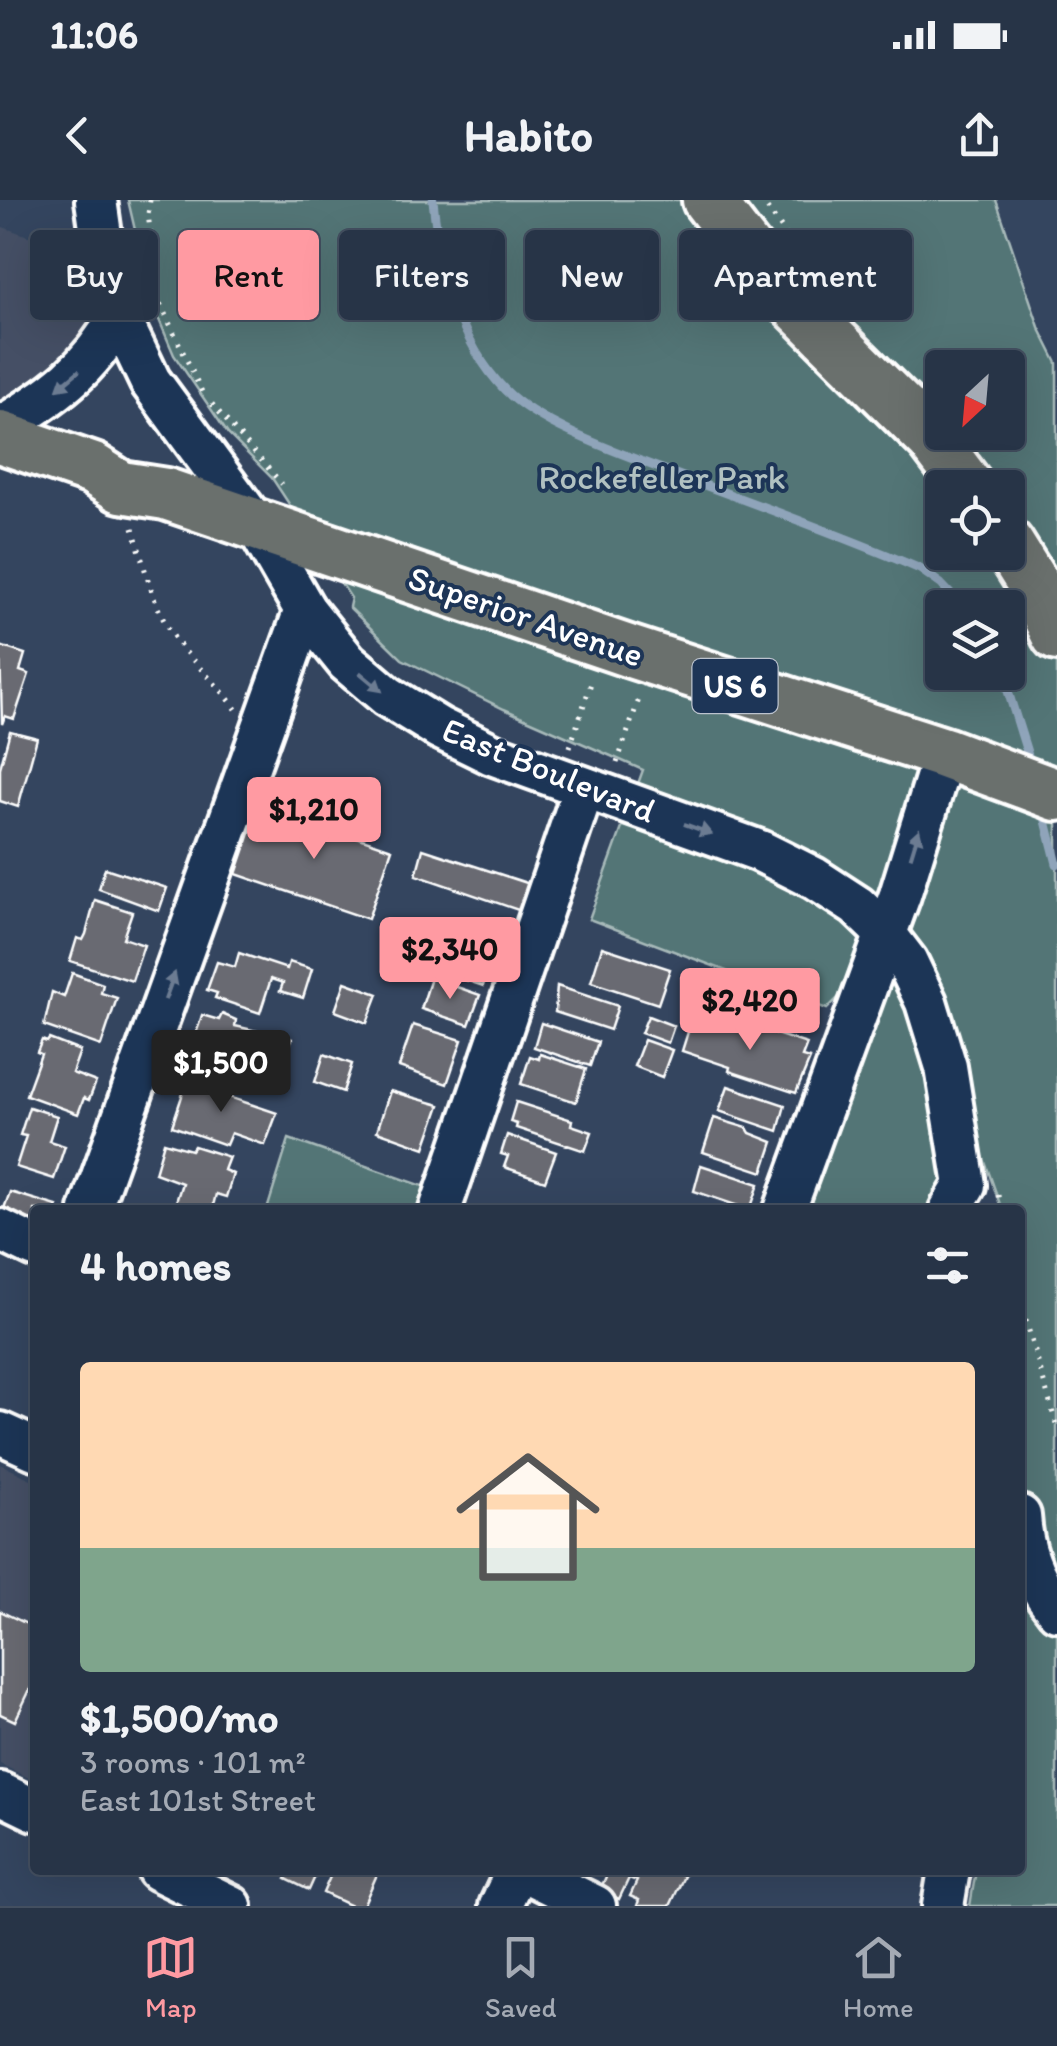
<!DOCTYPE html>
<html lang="en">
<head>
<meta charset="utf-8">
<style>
	:root { --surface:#273447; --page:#333f52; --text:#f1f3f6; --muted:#a4aab4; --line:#434f60; --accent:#ff9aa2 }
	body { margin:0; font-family:Itim,sans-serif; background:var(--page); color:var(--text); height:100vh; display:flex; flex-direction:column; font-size:38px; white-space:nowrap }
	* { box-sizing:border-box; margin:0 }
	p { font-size:32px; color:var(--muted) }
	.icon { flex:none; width:55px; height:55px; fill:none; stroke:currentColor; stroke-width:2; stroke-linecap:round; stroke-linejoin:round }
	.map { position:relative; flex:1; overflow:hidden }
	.side { position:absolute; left:30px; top:1005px; width:995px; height:670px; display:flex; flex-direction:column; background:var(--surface); border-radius:10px; box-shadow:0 10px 40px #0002,0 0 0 2px var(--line) }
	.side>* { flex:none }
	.banner { position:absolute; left:30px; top:30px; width:998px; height:90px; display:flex; gap:20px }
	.needle { width:65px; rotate:206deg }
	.tools { position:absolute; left:925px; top:150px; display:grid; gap:20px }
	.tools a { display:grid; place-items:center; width:100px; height:100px; border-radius:10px; background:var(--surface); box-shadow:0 10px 40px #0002,0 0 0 2px var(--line); font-size:50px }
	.price { position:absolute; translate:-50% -85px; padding:0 22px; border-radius:10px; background:var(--accent); color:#111; font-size:32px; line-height:65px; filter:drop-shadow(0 2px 5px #0008) }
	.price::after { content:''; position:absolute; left:50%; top:60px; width:30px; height:22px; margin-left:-15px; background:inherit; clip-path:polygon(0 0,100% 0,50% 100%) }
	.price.current { background:#222; color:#fff }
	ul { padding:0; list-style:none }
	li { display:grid; align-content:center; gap:20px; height:530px; padding:0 50px }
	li+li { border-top:2px solid var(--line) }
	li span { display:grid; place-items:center; height:310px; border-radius:10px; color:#555 }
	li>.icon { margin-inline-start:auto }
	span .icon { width:180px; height:180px; fill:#fffc; stroke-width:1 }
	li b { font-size:42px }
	h2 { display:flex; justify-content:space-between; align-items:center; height:120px; padding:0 50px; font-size:42px }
	.tag { padding:0 35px; border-radius:10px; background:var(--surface); box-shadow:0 10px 40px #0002,0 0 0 2px var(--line); font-size:35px; line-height:90px }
	.tag.current { background:var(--accent); color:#111 }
	.status { display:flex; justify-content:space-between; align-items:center; height:70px; padding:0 50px; background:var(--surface); direction:ltr }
	.status svg { height:28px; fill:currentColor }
	header { display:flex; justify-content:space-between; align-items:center; height:130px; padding:0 50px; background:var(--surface); font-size:45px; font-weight:700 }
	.dock { display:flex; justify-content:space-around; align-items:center; height:140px; border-top:2px solid var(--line); background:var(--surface); font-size:28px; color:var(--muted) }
	.dock a { display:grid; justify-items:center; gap:5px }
	.dock .current { color:var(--accent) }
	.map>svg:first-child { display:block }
	.built { fill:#445065 }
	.green { fill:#527576; stroke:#a8baba; stroke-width:2.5; fill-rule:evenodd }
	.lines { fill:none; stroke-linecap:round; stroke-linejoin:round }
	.stream { stroke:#8fa4ba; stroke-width:9 }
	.building { fill:#696b72; stroke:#fff; stroke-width:2.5 }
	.minor-casing { stroke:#fff; stroke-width:48 }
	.major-casing { stroke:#fff; stroke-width:58 }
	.path { stroke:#fff; stroke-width:5; stroke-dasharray:2.5 8; stroke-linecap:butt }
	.minor { stroke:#1d3557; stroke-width:40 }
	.major { stroke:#6b706d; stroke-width:50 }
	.oneway { fill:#6c7c92 }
	.labels { text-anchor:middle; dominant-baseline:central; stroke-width:8; stroke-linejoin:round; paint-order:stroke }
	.shield { fill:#1d3557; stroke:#bbc2cd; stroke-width:2.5 }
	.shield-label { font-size:32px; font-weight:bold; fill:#fff }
	.park-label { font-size:35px; fill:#b1c1c1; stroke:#1d3557 }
	.street-label { font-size:35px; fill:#fff; stroke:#1d3557 }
</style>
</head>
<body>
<div class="status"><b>11:06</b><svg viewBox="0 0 49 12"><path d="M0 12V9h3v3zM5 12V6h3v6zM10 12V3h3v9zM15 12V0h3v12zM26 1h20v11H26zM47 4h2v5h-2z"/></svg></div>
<header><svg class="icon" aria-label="back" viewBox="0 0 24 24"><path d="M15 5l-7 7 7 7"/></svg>Habito<svg class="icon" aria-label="share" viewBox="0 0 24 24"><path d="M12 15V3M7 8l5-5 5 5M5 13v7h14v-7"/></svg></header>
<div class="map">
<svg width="1057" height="1706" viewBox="0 0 1057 1706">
	<rect width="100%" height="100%" fill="#34455f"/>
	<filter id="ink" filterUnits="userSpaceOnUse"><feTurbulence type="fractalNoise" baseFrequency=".01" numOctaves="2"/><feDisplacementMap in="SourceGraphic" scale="20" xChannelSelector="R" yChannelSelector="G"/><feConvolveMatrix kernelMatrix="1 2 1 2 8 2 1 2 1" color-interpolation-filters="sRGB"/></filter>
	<g filter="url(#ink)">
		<!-- built -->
		<g class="built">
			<path d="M0,26l105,37 14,53 -119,112z"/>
			<path d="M0,1264l35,17v300l-35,-17z"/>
		</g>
		<!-- green -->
		<g class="green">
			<path d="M128,0h868l43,127 18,36v1543h-87l6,-36h44v-660h-18l-98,-277 22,69 24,208h-165l86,-245 -44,44 -238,-90 54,-149 -139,-61 -102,-50 -53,-52 2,-9 -79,-120 -44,-44 -54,-79 -22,-52zM942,168h66v64h-66zM942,288h66v64h-66zM942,408h66v64h-66z"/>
			<path d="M289,939l137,48 -8,23h-151z"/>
		</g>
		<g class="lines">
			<!-- stream -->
			<g class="stream">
				<path d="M433,0c6,65 25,142 72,190 34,35 112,62 157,79 86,33 173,63 258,100l21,15 23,24"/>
				<path d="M1002,472l29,93"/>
				<path d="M1043,609l14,55"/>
			</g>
		</g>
		<!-- building -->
		<g class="building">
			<path d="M0,446l25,8 -5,17 9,3 -15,45 -9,-3 -3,8z"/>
			<path d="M10,531l27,7 -19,69 -18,-6v-33z"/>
			<path d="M260,604l132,45 -24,70 -132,-45z"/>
			<path d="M423,649l110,36 -9,27 -108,-37z"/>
			<path d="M105,668l62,20 -8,23 -60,-22z"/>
			<path d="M95,700l37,12 -9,26 21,7 -12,36 -62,-20 7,-23 6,2 3,-6z"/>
			<path d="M440,734l54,18 -11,34 -54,-18z"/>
			<path d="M602,747l68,22 -12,35 -67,-22z"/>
			<path d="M239,753l48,16 2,-7 23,7 -9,29 -23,-7 3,-8 -12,-4 -11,34 -45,-15 2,-5 -10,-3 10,-28 18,5z"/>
			<path d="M72,773l31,11 -2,9 16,5 -16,48 -57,-20 8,-34 12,5z"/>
			<path d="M431,778l49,17 -11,30 -48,-16z"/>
			<path d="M345,782l33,12 -11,29 -32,-12z"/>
			<path d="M557,786l61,20 -8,24 -55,-18z"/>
			<path d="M222,814l14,6 -1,6 57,13 -10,27 -27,-9 1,-7 -5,-3 -9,23 -52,-17 12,-38 17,5z"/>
			<path d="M648,816l26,10 -6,17 -27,-10z"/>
			<path d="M693,816l50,15 2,-7 62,20 -5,13 8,2 -14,34 -67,-22 1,-4 -48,-16z"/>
			<path d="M541,823l57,19 -8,24 -56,-19z"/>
			<path d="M413,825l49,15 -15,44 -48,-17z"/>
			<path d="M49,839l31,12 -8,22 24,9 -7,18 -5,-2 -6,16 -52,-19 15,-41 -4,-2 5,-12 5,2z"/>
			<path d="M644,840l28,10 -10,27 -28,-11z"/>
			<path d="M324,854l28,10 -9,28 -28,-10z"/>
			<path d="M540,854l46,15 -10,33 -55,-18 9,-28 9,3z"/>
			<path d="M189,875l21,6 -2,9 69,23 -12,32 -34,-12 -5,12 -54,-19z"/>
			<path d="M728,886l57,19 -7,26 -59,-20z"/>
			<path d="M390,891l50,14 -15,43 -48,-17z"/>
			<path d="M516,902l56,18 -1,5 21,7 -7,19 -69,-23 1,-4 -7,-2z"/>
			<path d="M29,907l28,9 -8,25 16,5 -11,33 -38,-12 10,-31 -6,-1z"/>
			<path d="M714,918l33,10 3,5 23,9 -10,30 -60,-20z"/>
			<path d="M507,935l49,17 -11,29 -41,-14 4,-11 -7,-2z"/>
			<path d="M164,942l27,8 3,-4 35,11 -5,13 9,4 -7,23 -10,-3 -4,16 -38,-2 8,-25 -27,-10z"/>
			<path d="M701,965l58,19 -9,26 -56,-19z"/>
			<path d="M10,992l47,14 -1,4h-21v17l-33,-13z"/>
			<path d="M0,1411l35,17v51l-20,42 -15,-7z"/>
			<path d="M291,1670h27l-9,20 -23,-11z"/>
			<path d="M333,1670h46l-16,36h-12l-28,-13z"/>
			<path d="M609,1670h63l12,6 -14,30h-33l2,-6 -9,-4 7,-15 -8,-3 -10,21 -19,-9z"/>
		</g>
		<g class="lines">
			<defs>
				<g id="minor">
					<path d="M96,0l9,63 14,53 31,65 106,144 49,85 42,52 40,34 52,32 53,26 268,97 54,27 43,28 27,26 23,30 19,40 20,65 19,118 -15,25"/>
					<path d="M0,228c52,-33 89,-56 119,-112"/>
					<path d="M90,1010l215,-600"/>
					<path d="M440,1010l144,-422"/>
					<path d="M785,1010l115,-315 44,-142"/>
					<path d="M0,1030l35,17"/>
					<path d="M0,1233l35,16"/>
					<path d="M1020,1316c2,35 14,66 37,94"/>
					<path d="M0,1593l35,17"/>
					<path d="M158,1670l73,36"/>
					<path d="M522,1670l73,36"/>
					<path d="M500,1706l17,-36"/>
					<path d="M943,1706l6,-36"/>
				</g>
				<g id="major">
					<path d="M708,0l57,74 167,165 37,49"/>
					<path d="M0,237l93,32 28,18 45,7 465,158 313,101 113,42"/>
					<path d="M1008,344l25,40 24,51"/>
				</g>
			</defs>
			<!-- minor casing -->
			<use href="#minor" class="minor-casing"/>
			<!-- major casing -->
			<use href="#major" class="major-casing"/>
			<!-- path -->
			<g class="path">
				<path d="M150,0l-2,14 11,87 43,91"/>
				<path d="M761,0l25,34"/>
				<path d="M212,204l70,80"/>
				<path d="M1008,291l13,18"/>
				<path d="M133,328c12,39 20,83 46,116 18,23 40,41 57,65"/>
				<path d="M570,547l21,-64"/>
				<path d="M617,563l22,-64"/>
				<path d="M998,995l2,15"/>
				<path d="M1020,1100l37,127"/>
			</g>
			<!-- minor -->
			<use href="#minor" class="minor"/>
			<!-- major -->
			<use href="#major" class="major"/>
		</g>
		<!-- one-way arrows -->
		<defs><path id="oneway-solid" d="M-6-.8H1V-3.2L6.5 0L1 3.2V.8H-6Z" transform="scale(2.5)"/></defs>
		<g class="oneway">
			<use href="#oneway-solid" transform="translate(68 180) rotate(140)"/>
			<use href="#oneway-solid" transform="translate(371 482) rotate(40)"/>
			<use href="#oneway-solid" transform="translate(698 629) rotate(20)"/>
			<use href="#oneway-solid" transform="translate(915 643) rotate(-73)"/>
			<use href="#oneway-solid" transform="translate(170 786) rotate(-70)"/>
		</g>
	</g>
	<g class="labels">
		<!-- shield labels -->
		<rect class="shield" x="692.5" y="459" width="85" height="54" rx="8"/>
		<g class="shield-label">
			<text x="735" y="486">US 6</text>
		</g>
		<!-- park labels -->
		<g class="park-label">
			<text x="662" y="277">Rockefeller Park</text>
		</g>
		<!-- street labels -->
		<g class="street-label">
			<text transform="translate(526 416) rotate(19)">Superior Avenue</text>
			<text transform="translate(549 570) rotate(22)">East Boulevard</text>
		</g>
	</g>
</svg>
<div class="tools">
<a><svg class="needle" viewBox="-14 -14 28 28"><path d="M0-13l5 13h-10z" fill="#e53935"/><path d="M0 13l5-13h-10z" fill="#a4aab4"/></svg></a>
<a><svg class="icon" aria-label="locate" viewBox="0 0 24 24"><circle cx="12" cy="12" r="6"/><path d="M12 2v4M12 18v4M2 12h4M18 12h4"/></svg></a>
<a><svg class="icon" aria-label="layers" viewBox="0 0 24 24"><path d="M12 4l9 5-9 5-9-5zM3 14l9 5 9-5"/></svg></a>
</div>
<b class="price" style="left:314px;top:662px">$1,210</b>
<b class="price" style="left:450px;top:802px">$2,340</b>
<b class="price" style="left:750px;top:853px">$2,420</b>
<b class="price current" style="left:221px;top:915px">$1,500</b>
<div class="banner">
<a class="tag">Buy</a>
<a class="tag current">Rent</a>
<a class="tag">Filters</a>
<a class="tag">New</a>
<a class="tag">Apartment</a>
</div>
<section class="side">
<h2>4 homes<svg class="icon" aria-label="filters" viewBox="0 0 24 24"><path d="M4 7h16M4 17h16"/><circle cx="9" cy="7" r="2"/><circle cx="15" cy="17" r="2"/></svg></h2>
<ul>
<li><span style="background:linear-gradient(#ffd9b3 60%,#7fa58c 0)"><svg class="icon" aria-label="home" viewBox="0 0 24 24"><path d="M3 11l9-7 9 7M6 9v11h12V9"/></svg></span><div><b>$1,500/mo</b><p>3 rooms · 101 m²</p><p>East 101st Street</p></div></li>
</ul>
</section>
</div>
<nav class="dock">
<a class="current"><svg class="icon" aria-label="map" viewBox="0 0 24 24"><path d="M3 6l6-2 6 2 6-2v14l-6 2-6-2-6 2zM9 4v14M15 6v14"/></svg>Map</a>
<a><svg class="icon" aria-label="saved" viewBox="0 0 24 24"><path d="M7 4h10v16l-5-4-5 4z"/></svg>Saved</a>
<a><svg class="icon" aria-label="home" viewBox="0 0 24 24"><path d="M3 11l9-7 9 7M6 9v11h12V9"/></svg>Home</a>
</nav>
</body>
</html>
